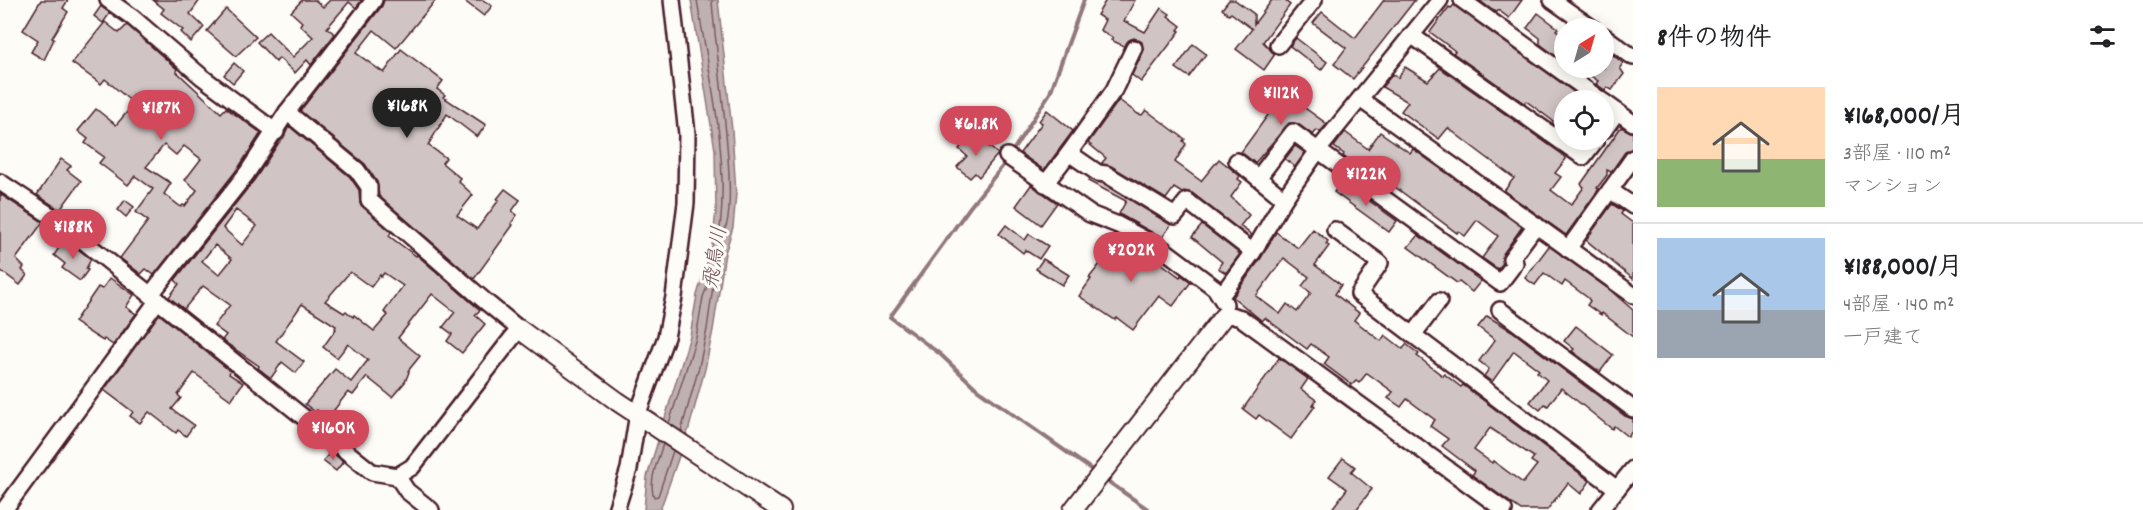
<!DOCTYPE html>
<html lang="ja">
<head>
<meta charset="utf-8">
<style>
	:root { --surface:#fff; --page:#f2f2f2; --text:#202124; --muted:#757577; --line:#e0e0e0; --accent:#d1495b }
	body { margin:0; font-family:Dekko,"Klee One",sans-serif; background:var(--page); color:var(--text); height:100vh; display:flex; flex-direction:column; font-size:22px; white-space:nowrap }
	* { box-sizing:border-box; margin:0 }
	p { font-size:20px; color:var(--muted) }
	.icon { flex:none; width:33px; height:33px; fill:none; stroke:currentColor; stroke-width:2; stroke-linecap:round; stroke-linejoin:round }
	.map { position:relative; flex:1; overflow:hidden }
	.sheet { display:flex; flex-direction:column; background:var(--surface); width:510px }
	.sheet>* { flex:none }
	.needle { width:39px; rotate:37deg }
	.controls { position:absolute; left:1554px; top:18px; display:grid; gap:12px }
	.controls a { display:grid; place-items:center; width:60px; height:60px; border-radius:50%; background:var(--surface); box-shadow:0 3px 15px #0003; font-size:30px }
	.price { position:absolute; translate:-50% -51px; padding:0 14px; border-radius:21px; background:var(--accent); color:#fff; font-size:20px; line-height:39px; filter:drop-shadow(0 2px 3px #0008) }
	.price::after { content:''; position:absolute; left:50%; top:36px; width:18px; height:14px; margin-left:-9px; background:inherit; clip-path:polygon(0 0,100% 0,50% 100%) }
	.price.active { background:#222; color:#fff }
	ul { padding:0; list-style:none }
	li { display:flex; align-items:center; gap:18px; height:150px; padding:0 24px }
	li+li { border-top:2px solid var(--line) }
	li span { display:grid; place-items:center; flex:none; width:168px; height:120px; border-radius:0px; color:#555 }
	li>.icon { margin-inline-start:auto }
	span .icon { width:72px; height:72px; fill:#fffc; stroke-width:1 }
	li b { font-size:26px }
	h2 { display:flex; justify-content:space-between; align-items:center; height:72px; padding:0 24px; font-size:26px }
	main { display:flex; flex:1; min-height:0 }
	.map>svg:first-child { display:block }
	.water { fill:#c0b1b1; stroke:#91777b; stroke-width:1.5 }
	.lines { fill:none; stroke-linecap:round; stroke-linejoin:round }
	.shore { stroke:#795961; stroke-width:1.5 }
	.stream { stroke:#91777b; stroke-width:4 }
	.building { fill:#d0c5c4; stroke:#4a1f2b; stroke-width:1.5; fill-rule:evenodd }
	.minor-casing { stroke:#4a1f2b; stroke-width:20 }
	.tertiary-casing { stroke:#4a1f2b; stroke-width:22 }
	.minor { stroke:#fdfcf7; stroke-width:15 }
	.tertiary { stroke:#fdfcf7; stroke-width:18 }
	.labels { text-anchor:middle; dominant-baseline:central; stroke-width:6; stroke-linejoin:round; paint-order:stroke }
	.water-label { font-size:21px; font-style:italic; fill:#73525a; stroke:#fdfcf7 }
</style>
</head>
<body>
<main>
<div class="map">
<svg width="1633" height="510" viewBox="0 0 1633 510">
	<rect width="100%" height="100%" fill="#fdfcf7"/>
	<filter id="ink" filterUnits="userSpaceOnUse"><feTurbulence type="fractalNoise" baseFrequency=".0167" numOctaves="2"/><feDisplacementMap in="SourceGraphic" scale="12" xChannelSelector="R" yChannelSelector="G"/><feConvolveMatrix kernelMatrix="1 2 1 2 8 2 1 2 1" color-interpolation-filters="sRGB"/></filter>
	<g filter="url(#ink)">
		<!-- water -->
		<path class="water" d="M691,0h27l14,130 4,64 -3,33 -8,26 -12,77 -8,39 -16,59 -29,82h-16l3,-33 43,-141 7,-41 15,-49 4,-35 -1,-61z"/>
		<g class="lines">
			<!-- shore -->
			<g class="shore">
				<path d="M697,0c12,75 32,152 23,229l3,3c19,-20 -10,-195 -11,-232"/>
				<path d="M669,423l27,-85 7,-41 5,-13 3,-1 2,3 -6,43 -8,38 -18,64"/>
				<path d="M663,444c-5,16 -15,38 -9,53l4,-1 15,-45"/>
			</g>
			<!-- stream -->
			<g class="stream">
				<path d="M1010,155l40,-62 34,-93"/>
				<path d="M1006,162l-36,45 -80,110 50,37 37,35 118,83"/>
				<path d="M1103,478l46,32"/>
			</g>
		</g>
		<!-- building -->
		<g class="building">
			<path d="M41,0h27l-5,8 5,4 -16,26 2,1 -10,21 -13,-8 7,-12 -15,-10z"/>
			<path d="M153,0h47l-10,14 14,13 -13,15 -10,-10 2,-2 -22,-17 3,-4z"/>
			<path d="M302,0h13l8,7 7,-7h32l-6,8 -7,-6 -22,26 8,6 -24,31 -4,-5 -12,13 -16,-15 -3,4 -19,-20 11,-10 25,25 20,-20 -13,-12 2,-3 -11,-10z"/>
			<path d="M384,0h52l-40,48 -22,-18 -18,23 28,20 17,-24 42,32 -6,8 8,6 -2,2 43,28 -9,12 -30,-23 -19,31 18,13 -4,5 18,15 -2,3 15,14 -16,20 20,14 22,-29 -2,-1 8,-10 15,11 -8,11 5,4 -6,9 2,1 -39,54 -95,-83 -2,-14 -12,-18 -65,-53 82,-105z"/>
			<path d="M463,0h20l9,6 -8,10z"/>
			<path d="M1106,0h29l-11,21 21,11 16,-24 9,6 -2,2 13,10 -3,4 2,1 -39,51 -9,-7 11,-23 -1,-10 -8,-4 -5,2 -7,10 2,-4 -13,-6 2,-2 -13,-8 5,-10 -8,-5z"/>
			<path d="M1229,0h6l19,14v10l18,-24h12l6,5 -27,37 12,12 -11,16 -28,-21 16,-20 -21,-16 -2,2 -7,-6z"/>
			<path d="M1384,0h31l-62,79 -19,-15 12,-16 -33,-25 9,-11 33,26z"/>
			<path d="M1479,0h43l-13,18 -11,-8 -1,2 -5,-2z"/>
			<path d="M1454,5l131,95h-21v30l-2,-2 -1,1 -9,-6 1,-2 -27,-20 -2,2 -71,-50 2,-2 -25,-19 19,-25 2,1z"/>
			<path d="M101,6l9,7 -7,10 -9,-7z"/>
			<path d="M226,9l30,28 -20,19 -29,-25z"/>
			<path d="M1538,13l20,15 -2,2 8,6v17l-4,6 -20,-15v-6l-13,-10z"/>
			<path d="M105,22l14,11 8,-8 50,44 -1,2 45,42 5,-5 35,25 -22,34 -85,108 -8,-6 -5,5 -21,-16 28,-37 -12,-9 17,-23 -18,-13 -7,9 -29,-22 5,-6 -19,-14 3,-4 -10,-8 18,-22 20,16 18,-21 -29,-25 -4,5 -29,-21zM164,145l12,10 8,-9 17,13 -16,21 12,10 -12,16 -2,-1 -2,2 -17,-13 7,-11 -25,-16z"/>
			<path d="M1296,38l31,24 -6,8 -31,-24z"/>
			<path d="M1193,44l13,10 -17,23 -13,-9z"/>
			<path d="M1604,48l19,15 -3,5 4,6 -12,16 -5,-3 -2,3 -9,-6 2,-3 -19,-13h25z"/>
			<path d="M234,63l9,8 -10,12 -9,-8z"/>
			<path d="M1405,67l23,14 12,-13 122,86 4,5 -11,14 6,4 -10,13 20,15 13,-18 -3,-3 40,-57 12,6v15l-8,4 -14,20 -4,-2v5l-10,13 2,1 -33,46 -62,-44 10,-13 -36,-27 -30,-23 -9,11 -38,-28 7,-9 -26,-15 11,-13 5,4z"/>
			<path d="M1284,93l43,31 -7,8 -3,-2 -4,5 -15,-11 -9,-1 -34,40 -14,-11z"/>
			<path d="M1119,100l19,14 4,1 4,-5 39,29 -2,2 3,3 -11,18 26,19 18,-22 21,17 -2,3 4,3 -11,15 18,18 -9,11 12,9 -2,3 -58,-45 -8,-2 -2,2 -8,-5 -8,11 -55,-33 -10,-2 5,-6 -18,-15z"/>
			<path d="M1047,110l26,21 -29,39 -24,-17 22,-30 -3,-2z"/>
			<path d="M289,126l61,51 9,13 1,14 31,28 -2,4 27,20 1,-1 63,55 -5,5 10,9 -23,29 -15,-12 5,-7 -9,-7 12,-15 -23,-18 -34,44 22,18 -12,15 1,1 -4,10 -13,15 -25,-20 -14,18 -5,-3 -14,18 3,2 -7,9 -13,-11 -2,2 -10,-8 30,-35 16,13 17,-22 -20,-16 -11,14 -14,-11 13,-18 -1,-1 1,-2 -34,-22 -26,37 28,21 -8,11 -14,-11 -11,16 -13,-10 1,-2 -37,-26 4,-5 -12,-9 16,-21 -27,-19 -19,23 -15,-12 10,-13 -4,-4 80,-101 25,-38 4,-4zM236,210l21,16 -15,19 -19,-17zM215,245l17,14 -13,16 -17,-14zM350,272l21,15 9,-12 1,2 3,-4 19,13 -19,26 4,3 -14,16 -20,-16 -1,2 -7,-6 -2,2 -19,-12z"/>
			<path d="M1345,132l23,17 12,-17 30,21 3,-4 109,78 -19,27v9l-5,6 -16,-11 16,-22 -21,-16 -12,16 -7,-5 -1,2 -62,-46 -4,5 -48,-36 1,-2 -10,-7z"/>
			<path d="M973,133l25,21 -19,23 -4,-4 -5,5 -13,-11 10,-11 -8,-7z"/>
			<path d="M1295,146l10,7 -10,14 -10,-8z"/>
			<path d="M61,159l10,7 -4,4 14,11 -21,29 -23,-15z"/>
			<path d="M1090,179l13,4 68,42 -9,13 -43,-24 7,-13 -38,-20z"/>
			<path d="M1342,181l55,40 -8,11 -55,-40z"/>
			<path d="M1031,185l26,18 -16,22 -25,-19z"/>
			<path d="M0,194l43,28 -27,37 8,8 -2,3 5,5 -7,10 -20,-15z"/>
			<path d="M125,200l9,7 -8,10 -8,-7z"/>
			<path d="M1612,204l11,7 -2,3 12,9v56l-47,-39z"/>
			<path d="M1006,225l19,15 4,-6 19,12 -9,13 -14,-9 -2,3 -24,-19z"/>
			<path d="M1202,225l38,29 -14,19 -8,-5 4,-6 -30,-25z"/>
			<path d="M1313,229l15,12 -2,3 3,2 -14,19 26,20 -6,9 24,19 -5,7 27,21 4,-6 18,14 3,-5 13,10 -2,2 26,20 1,-2 17,13 2,-2 127,96 -9,13 -13,-11 -21,27h-26l-49,-35 3,-4 -33,-25 6,-7 -18,-13 5,-6 -28,-21 -6,8 -13,-9 5,-6 -26,-19 -8,10 -3,-2 -4,4 -28,-21 5,-7 -18,-13 -4,5 -42,-31 -3,3 -29,-24 28,-39 15,-26 22,16zM1284,258l25,19 -7,9 9,7 -14,19 -10,-8 -7,10 -24,-18zM1490,428l44,29 -3,4 6,4 -14,18 -30,-22 -1,2 -18,-13z"/>
			<path d="M1114,234l44,23 -1,3 23,17 1,-2 10,7 -18,24 -14,-10 -26,34 -16,-12 -2,2 -36,-24 12,-17 -2,-1 15,-19 -6,-3z"/>
			<path d="M1418,235l63,46 -9,11 -13,-10 -2,1 -49,-36z"/>
			<path d="M65,239l26,20 -5,10 2,1 -8,11 -18,-13 3,-4 -11,-9z"/>
			<path d="M1549,246l61,44 23,20v27l-31,-24 -1,2 -14,-10 3,-4 -2,-3 -23,-17 -3,5 -18,-13 -9,12 -10,-7z"/>
			<path d="M1043,259l26,16 -7,10 -26,-16z"/>
			<path d="M110,278l24,17 -8,12 10,7 -23,31 -9,-6 -1,2 -8,-5 -21,-14 24,-35 4,2z"/>
			<path d="M159,314l71,57 -1,3 14,9 -12,17 -37,-27 -16,22 3,3 -9,11 22,16 -8,11 -8,-6 -2,3 -27,-21 -9,11 -10,-7 3,-4 -29,-22z"/>
			<path d="M1487,316l25,15 113,85 8,3v11l-5,7 -14,-11 -2,3 -51,-41 -13,18 -3,-2 -5,6 -10,-8 17,-22 -10,-8 2,-2 -25,-19 -22,31 -8,-6 5,-7 -10,-8 16,-21 -17,-13z"/>
			<path d="M1576,326l37,29 -13,17 -28,-21 2,-2 -10,-8z"/>
			<path d="M1279,358l29,21 -7,10 15,11 -3,5 2,1 -24,33 -32,-24 -3,4 -13,-10z"/>
			<path d="M331,451l12,11 -7,9 -13,-10z"/>
			<path d="M1343,458l12,9 -4,5 21,17 -16,21h-25l16,-21 -18,-13z"/>
		</g>
		<g class="lines">
			<defs>
				<g id="minor">
					<path d="M108,0l24,17 70,60 74,55"/>
					<path d="M1462,0l139,100"/>
					<path d="M1552,0l40,28"/>
					<path d="M1411,35l172,122 13,-17"/>
					<path d="M1604,36l29,21"/>
					<path d="M1278,45l36,-45"/>
					<path d="M1360,99l273,196"/>
					<path d="M1604,102l29,21"/>
					<path d="M1604,130l13,-18"/>
					<path d="M1069,153l45,-63 20,-42"/>
					<path d="M1007,156l83,58 28,11 45,24 52,39 10,16"/>
					<path d="M1237,161l47,38"/>
					<path d="M1258,178l35,-46 207,151 15,-20 -4,-4 25,-34"/>
					<path d="M0,182l57,38 315,252 25,4 15,-9 107,-138 -33,-27 -117,-102v-13l-12,-17 -70,-58"/>
					<path d="M1045,184l24,-31 29,20 8,1 69,42 12,-15 66,51"/>
					<path d="M1610,190l23,16"/>
					<path d="M1335,230l45,33 -21,31 258,195"/>
					<path d="M1568,249l65,-91"/>
					<path d="M151,294l96,-121 40,-61 87,-112"/>
					<path d="M1221,296l32,-44 31,-53 35,-50 121,-149"/>
					<path d="M1500,310l133,99"/>
					<path d="M1223,317l7,-2 11,3 263,192"/>
					<path d="M1413,335l26,-34"/>
					<path d="M397,476l10,15 24,19"/>
					<path d="M4,510l154,-210"/>
					<path d="M616,510l13,-41 9,-56 28,-76 8,-40 12,-94 1,-69 -15,-134"/>
					<path d="M1600,510l33,-41"/>
				</g>
				<g id="tertiary">
					<path d="M519,329l98,72 164,109"/>
					<path d="M1073,510l150,-193"/>
				</g>
			</defs>
			<!-- minor casing -->
			<use href="#minor" class="minor-casing"/>
			<!-- tertiary casing -->
			<use href="#tertiary" class="tertiary-casing"/>
			<!-- minor -->
			<use href="#minor" class="minor"/>
			<!-- tertiary -->
			<use href="#tertiary" class="tertiary"/>
		</g>
	</g>
	<g class="labels">
		<!-- water labels -->
		<g class="water-label">
			<text transform="translate(717 258) rotate(-81)">飛鳥川</text>
		</g>
	</g>
</svg>
<div class="controls">
<a><svg class="needle" viewBox="-14 -14 28 28"><path d="M0-13l5 13h-10z" fill="#e53935"/><path d="M0 13l5-13h-10z" fill="#757577"/></svg></a>
<a><svg class="icon" aria-label="locate" viewBox="0 0 24 24"><circle cx="12" cy="12" r="6"/><path d="M12 2v4M12 18v4M2 12h4M18 12h4"/></svg></a>
</div>
<b class="price" style="left:1281px;top:126px">¥112K</b>
<b class="price active" style="left:407px;top:139px">¥168K</b>
<b class="price" style="left:161px;top:141px">¥187K</b>
<b class="price" style="left:976px;top:157px">¥61.8K</b>
<b class="price" style="left:1366px;top:207px">¥122K</b>
<b class="price" style="left:73px;top:260px">¥188K</b>
<b class="price" style="left:1131px;top:283px">¥202K</b>
<b class="price" style="left:333px;top:461px">¥160K</b>
</div>
<section class="sheet">
<h2>8件の物件<svg class="icon" aria-label="filters" viewBox="0 0 24 24"><path d="M4 7h16M4 17h16"/><circle cx="9" cy="7" r="2"/><circle cx="15" cy="17" r="2"/></svg></h2>
<ul>
<li><span style="background:linear-gradient(#ffd9b3 60%,#8fb573 0)"><svg class="icon" aria-label="home" viewBox="0 0 24 24"><path d="M3 11l9-7 9 7M6 9v11h12V9"/></svg></span><div><b>¥168,000/月</b><p>3部屋 · 110 m²</p><p>マンション</p></div></li>
<li><span style="background:linear-gradient(#a9c7e8 60%,#9aa5b1 0)"><svg class="icon" aria-label="home" viewBox="0 0 24 24"><path d="M3 11l9-7 9 7M6 9v11h12V9"/></svg></span><div><b>¥188,000/月</b><p>4部屋 · 140 m²</p><p>一戸建て</p></div></li>
</ul>
</section>
</main>
</body>
</html>
